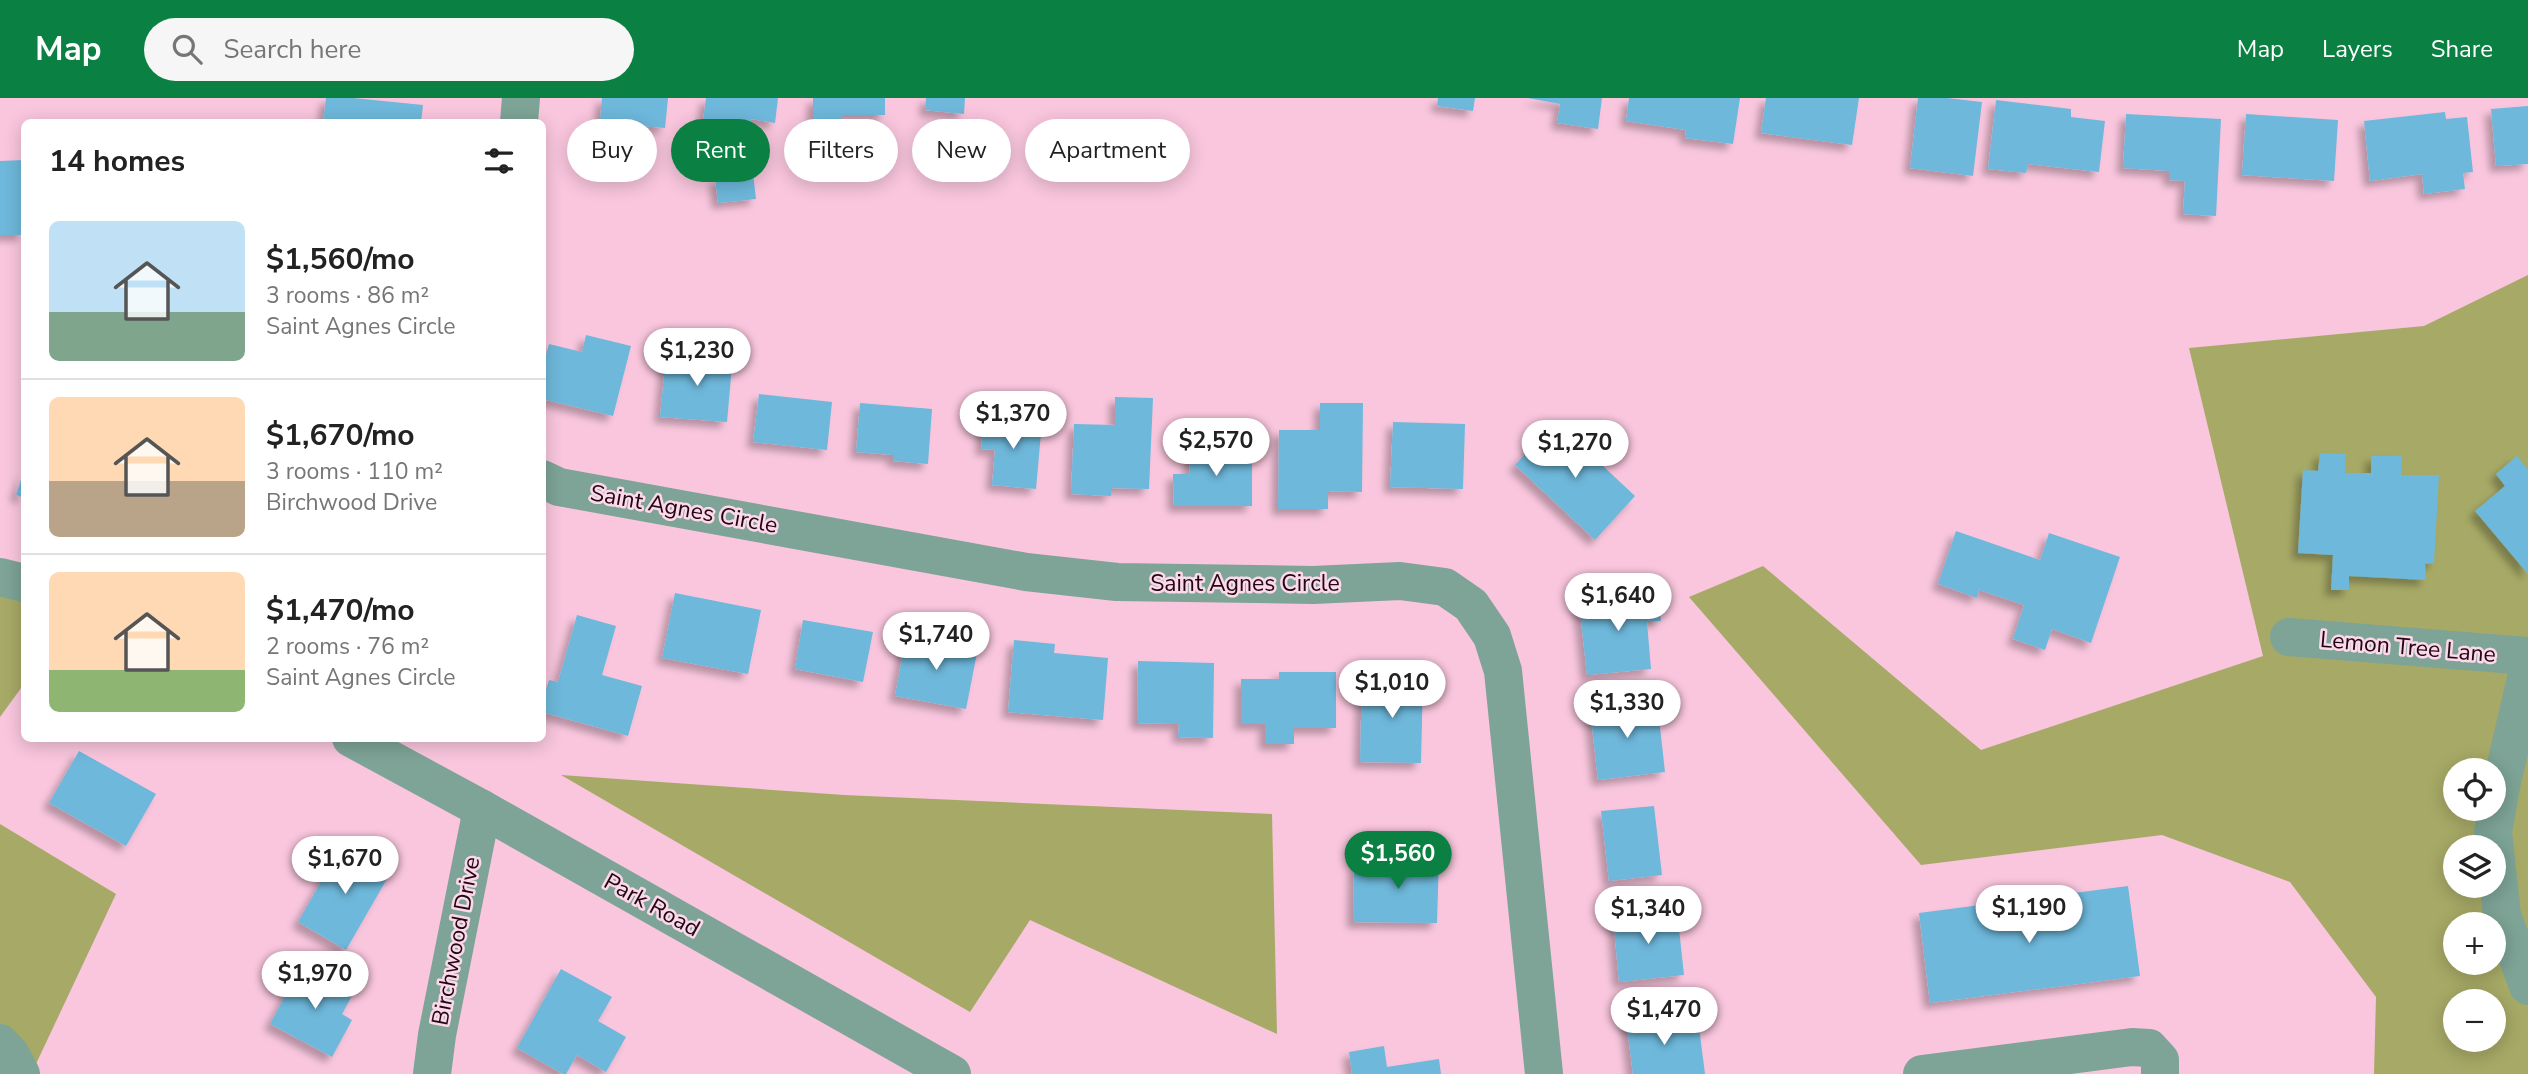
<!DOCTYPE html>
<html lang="en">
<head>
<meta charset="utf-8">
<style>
	:root { --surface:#fff; --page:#f6f6f6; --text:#222; --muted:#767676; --line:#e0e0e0; --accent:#0b8043 }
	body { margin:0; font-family:"Nunito Sans",sans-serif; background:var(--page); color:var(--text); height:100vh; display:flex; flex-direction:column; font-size:26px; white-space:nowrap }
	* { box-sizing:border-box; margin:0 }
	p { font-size:23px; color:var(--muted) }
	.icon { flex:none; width:38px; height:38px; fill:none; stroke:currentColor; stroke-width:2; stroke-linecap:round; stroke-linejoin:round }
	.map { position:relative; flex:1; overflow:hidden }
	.details { position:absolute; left:21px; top:21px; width:525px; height:623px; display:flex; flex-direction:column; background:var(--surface); border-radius:10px; box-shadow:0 4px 18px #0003 }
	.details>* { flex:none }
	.guide { position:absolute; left:567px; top:21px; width:665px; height:63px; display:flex; gap:14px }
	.fabs { position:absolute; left:2443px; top:660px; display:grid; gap:14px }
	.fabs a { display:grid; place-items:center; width:63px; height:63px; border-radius:50%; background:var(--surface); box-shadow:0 4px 18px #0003; font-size:35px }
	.price { position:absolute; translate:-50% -60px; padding:0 16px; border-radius:24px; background:#fff; color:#222; font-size:23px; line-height:46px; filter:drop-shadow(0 2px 4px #0008) }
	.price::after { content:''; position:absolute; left:50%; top:42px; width:21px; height:16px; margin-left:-10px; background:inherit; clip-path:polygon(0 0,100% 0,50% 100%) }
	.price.active { background:var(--accent); color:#fff }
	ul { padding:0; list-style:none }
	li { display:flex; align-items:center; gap:21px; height:175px; padding:0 28px }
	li+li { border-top:2px solid var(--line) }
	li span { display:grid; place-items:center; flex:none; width:196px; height:140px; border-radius:10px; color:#555 }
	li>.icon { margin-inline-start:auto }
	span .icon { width:84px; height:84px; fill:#fffc; stroke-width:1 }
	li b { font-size:30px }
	h2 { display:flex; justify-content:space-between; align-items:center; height:84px; padding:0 28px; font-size:30px }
	.pill { padding:0 24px; border-radius:32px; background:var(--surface); box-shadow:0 4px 18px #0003; font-size:24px; line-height:63px }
	.pill.active { background:var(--accent); color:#fff }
	header { display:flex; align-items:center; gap:42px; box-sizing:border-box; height:98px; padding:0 35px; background:var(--accent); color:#fff }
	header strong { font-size:33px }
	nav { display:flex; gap:38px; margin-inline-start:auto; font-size:24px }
	.search { width:490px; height:63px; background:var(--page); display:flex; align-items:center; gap:18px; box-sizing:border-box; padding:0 24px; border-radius:38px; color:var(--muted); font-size:26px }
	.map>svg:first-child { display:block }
	.forest { fill:#a7a966; fill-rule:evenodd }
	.building { fill:#6eb8db; filter:url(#shadow) }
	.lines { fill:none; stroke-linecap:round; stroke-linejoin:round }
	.minor { stroke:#7da496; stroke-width:38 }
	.labels { text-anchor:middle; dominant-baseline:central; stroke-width:5; stroke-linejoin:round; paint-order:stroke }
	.street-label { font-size:23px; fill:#230615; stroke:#fbd9e8 }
</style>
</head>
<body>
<header>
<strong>Map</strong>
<div class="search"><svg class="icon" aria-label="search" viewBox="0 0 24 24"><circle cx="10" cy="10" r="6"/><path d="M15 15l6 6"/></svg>Search here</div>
<nav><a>Map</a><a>Layers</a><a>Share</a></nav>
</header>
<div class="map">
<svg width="2528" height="976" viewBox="0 0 2528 976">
	<defs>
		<filter id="shadow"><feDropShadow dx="-6" dy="6" stdDeviation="3.5" flood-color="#0004"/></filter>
	</defs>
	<rect width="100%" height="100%" fill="#f9c6dd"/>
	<!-- forest -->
	<g class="forest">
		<path d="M2528,177v799h-154l2,-77 -86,-115 -128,-47 -241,30 -232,-268 74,-31 218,184 282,-94 -74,-308 235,-22zM2455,672h39v38h-39zM2455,749h39v39h-39zM2455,826h39v38h-39zM2455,903h39v39h-39z"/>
		<path d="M0,479l24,6v101l-24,33z"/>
		<path d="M561,677l283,20 428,19 5,220 -247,-114 -60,92z"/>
		<path d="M0,726l116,70 -81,172 -35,-23z"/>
	</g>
	<!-- building -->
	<g class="building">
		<path d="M326,0h27l70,7 -2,17h-98z"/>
		<path d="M602,0h66l-3,30 -23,-2 -1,19 -43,-4z"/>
		<path d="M706,0h72l-3,25 -24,-4 -4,30 -47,-6z"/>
		<path d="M813,0h72v17h-43v28h-29z"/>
		<path d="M926,0h39l-1,16 -39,-4z"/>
		<path d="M1438,0h37l-2,13 -36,-5z"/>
		<path d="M1528,0h74l-4,31 -41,-6 3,-19z"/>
		<path d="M1629,0h111l-7,46 -48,-6 1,-8 -60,-9z"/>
		<path d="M1766,0h93l-7,47 -91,-12z"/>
		<path d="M1918,0h29l35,4 -9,74 -63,-8z"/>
		<path d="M1996,2l75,9v8l34,4 -6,51 -71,-8 -2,9 -38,-4z"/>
		<path d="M2528,8v58l-32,2 -5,-57z"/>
		<path d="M2445,14l1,7 21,-2 6,55 -10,1 2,16 -41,5 -2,-20 -52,7 -6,-60z"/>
		<path d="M2126,16l95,5 -5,97 -33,-2 2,-33 -16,-1v-9l-46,-3z"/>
		<path d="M2246,16l92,6 -4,61 -92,-6z"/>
		<path d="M24,62v75h-24v-74z"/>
		<path d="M753,75l3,26 -38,4 -3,-25z"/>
		<path d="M586,237l45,11 -18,70 -71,-17v-29l7,-26 33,8z"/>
		<path d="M705,254l28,2 -6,68 -67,-5 6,-61 39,3z"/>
		<path d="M759,296l73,8 -5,48 -74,-8z"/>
		<path d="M1115,299l38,1 -4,91 -38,-1v8l-40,-2 3,-70 41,1z"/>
		<path d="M860,305l72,6 -4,55 -35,-3v-6l-37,-3z"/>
		<path d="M1320,305h43l-1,89 -34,-1v18h-50l1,-79h41z"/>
		<path d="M984,319l58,5 -6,67 -44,-4 3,-35 -14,-1z"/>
		<path d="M1555,323l80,75 -40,44 -80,-75z"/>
		<path d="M1393,324l72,2 -2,65 -73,-2z"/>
		<path d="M1252,348v60h-78l-1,-32h17l-1,-27z"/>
		<path d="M2320,355l26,1 -1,19h26v-17h31l-1,19h38l-5,88 -9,1 1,16 -77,-4v14h-18l2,-35 -35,-2 5,-83 15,1z"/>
		<path d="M2517,358l11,14v104l-53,-63 30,-25 -9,-12z"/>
		<path d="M24,372v28l-8,-3z"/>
		<path d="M1956,433l84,29 9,-27 71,24 -29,86 -39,-14 -7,21 -32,-11 11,-34 -45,-15 -2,8 -39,-14z"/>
		<path d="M675,495l86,17 -13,64 -86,-16z"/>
		<path d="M1658,496l3,27 -14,1 4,47 -64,6 -8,-73z"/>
		<path d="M577,517l39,11 -14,49 40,11 -14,50 -86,-24v-9l7,-23 9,2z"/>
		<path d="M803,522l70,12 -10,50 -68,-13z"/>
		<path d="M906,537l72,13 -12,61 -71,-13z"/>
		<path d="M1014,542l41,4 -1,9 54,5 -5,62 -95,-8z"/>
		<path d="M1138,563l76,2 -1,75 -35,-1 1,-13 -42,-1z"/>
		<path d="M1279,574h57v56h-42v16h-29v-20h-24v-45h38z"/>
		<path d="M1362,578l61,1 -2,86 -61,-1z"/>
		<path d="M1657,602l8,72 -67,8 -8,-72z"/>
		<path d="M79,653l77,43 -30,52 -77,-43z"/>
		<path d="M1654,708l8,69 -53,6 -8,-70z"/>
		<path d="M343,745l49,27 -46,80 -48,-28z"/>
		<path d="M1387,756l52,1 -2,68 -84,-1 1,-54 33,1z"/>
		<path d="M2128,788l12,90 -210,27 -11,-90z"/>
		<path d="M1677,812l7,65 -65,7 -6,-66z"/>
		<path d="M302,866l52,28 -12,22 10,6 -20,37 -62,-33z"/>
		<path d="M561,871l51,28 -14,24 28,16 -20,35 -29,-17 -11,19h-3l-46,-26z"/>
		<path d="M1674,916l1,16 24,-3 6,47h-72l-7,-55z"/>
		<path d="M1384,948l3,21 52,-8 2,15h-89l-3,-22z"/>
	</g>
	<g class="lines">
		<!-- minor -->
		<g class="minor">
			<path d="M519,24l2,-24"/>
			<path d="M542,381l17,8 467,85 91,10 196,3 87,-4 45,6 26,18 21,31 11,35 41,403"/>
			<path d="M0,479l24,6"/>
			<path d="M2289,539l239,19"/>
			<path d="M2528,572l-27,116 -8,46 9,83 26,71"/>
			<path d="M351,640l131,71 470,265"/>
			<path d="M0,945l11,12 10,19"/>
			<path d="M432,976l5,-39 45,-226"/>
			<path d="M1922,976l210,-27 17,1 11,12v14"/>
		</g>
	</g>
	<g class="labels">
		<!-- street labels -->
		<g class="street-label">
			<text transform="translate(684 411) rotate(10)">Saint Agnes Circle</text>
			<text x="1245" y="485">Saint Agnes Circle</text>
			<text transform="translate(2408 549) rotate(5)">Lemon Tree Lane</text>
			<text transform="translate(652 807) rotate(29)">Park Road</text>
			<text transform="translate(456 843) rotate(-79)">Birchwood Drive</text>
		</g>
	</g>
</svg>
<div class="fabs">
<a><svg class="icon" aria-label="locate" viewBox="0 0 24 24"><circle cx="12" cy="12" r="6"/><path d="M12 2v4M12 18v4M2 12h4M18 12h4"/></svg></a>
<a><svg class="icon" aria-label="layers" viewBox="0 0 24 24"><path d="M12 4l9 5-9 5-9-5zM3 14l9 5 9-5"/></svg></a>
<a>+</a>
<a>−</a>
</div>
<b class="price" style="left:697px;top:290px">$1,230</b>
<b class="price" style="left:1013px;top:353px">$1,370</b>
<b class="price" style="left:1216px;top:380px">$2,570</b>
<b class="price" style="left:1575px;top:382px">$1,270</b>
<b class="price" style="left:1618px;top:535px">$1,640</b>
<b class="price" style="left:936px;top:574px">$1,740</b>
<b class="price" style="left:1392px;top:622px">$1,010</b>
<b class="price" style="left:1627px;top:642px">$1,330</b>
<b class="price active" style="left:1398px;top:793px">$1,560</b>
<b class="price" style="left:345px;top:798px">$1,670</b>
<b class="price" style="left:2029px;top:847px">$1,190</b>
<b class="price" style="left:1648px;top:848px">$1,340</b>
<b class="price" style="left:315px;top:913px">$1,970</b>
<b class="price" style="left:1664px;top:949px">$1,470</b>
<div class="guide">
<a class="pill">Buy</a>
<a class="pill active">Rent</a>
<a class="pill">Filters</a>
<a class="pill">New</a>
<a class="pill">Apartment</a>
</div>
<section class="details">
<h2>14 homes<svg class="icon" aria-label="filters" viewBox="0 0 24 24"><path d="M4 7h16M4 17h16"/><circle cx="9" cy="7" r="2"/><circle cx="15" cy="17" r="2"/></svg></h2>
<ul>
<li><span style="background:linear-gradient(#bfe0f5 65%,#7fa58c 0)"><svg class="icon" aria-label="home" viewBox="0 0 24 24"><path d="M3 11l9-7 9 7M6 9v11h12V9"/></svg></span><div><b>$1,560/mo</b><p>3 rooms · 86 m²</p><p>Saint Agnes Circle</p></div></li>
<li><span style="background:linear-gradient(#ffd9b3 60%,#b9a48a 0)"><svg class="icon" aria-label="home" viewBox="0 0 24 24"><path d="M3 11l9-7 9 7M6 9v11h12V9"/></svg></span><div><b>$1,670/mo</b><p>3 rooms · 110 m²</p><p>Birchwood Drive</p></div></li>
<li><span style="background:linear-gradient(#ffd9b3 70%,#8fb573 0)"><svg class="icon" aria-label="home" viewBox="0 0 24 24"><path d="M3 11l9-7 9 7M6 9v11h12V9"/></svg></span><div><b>$1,470/mo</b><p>2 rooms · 76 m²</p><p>Saint Agnes Circle</p></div></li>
</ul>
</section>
</div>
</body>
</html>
